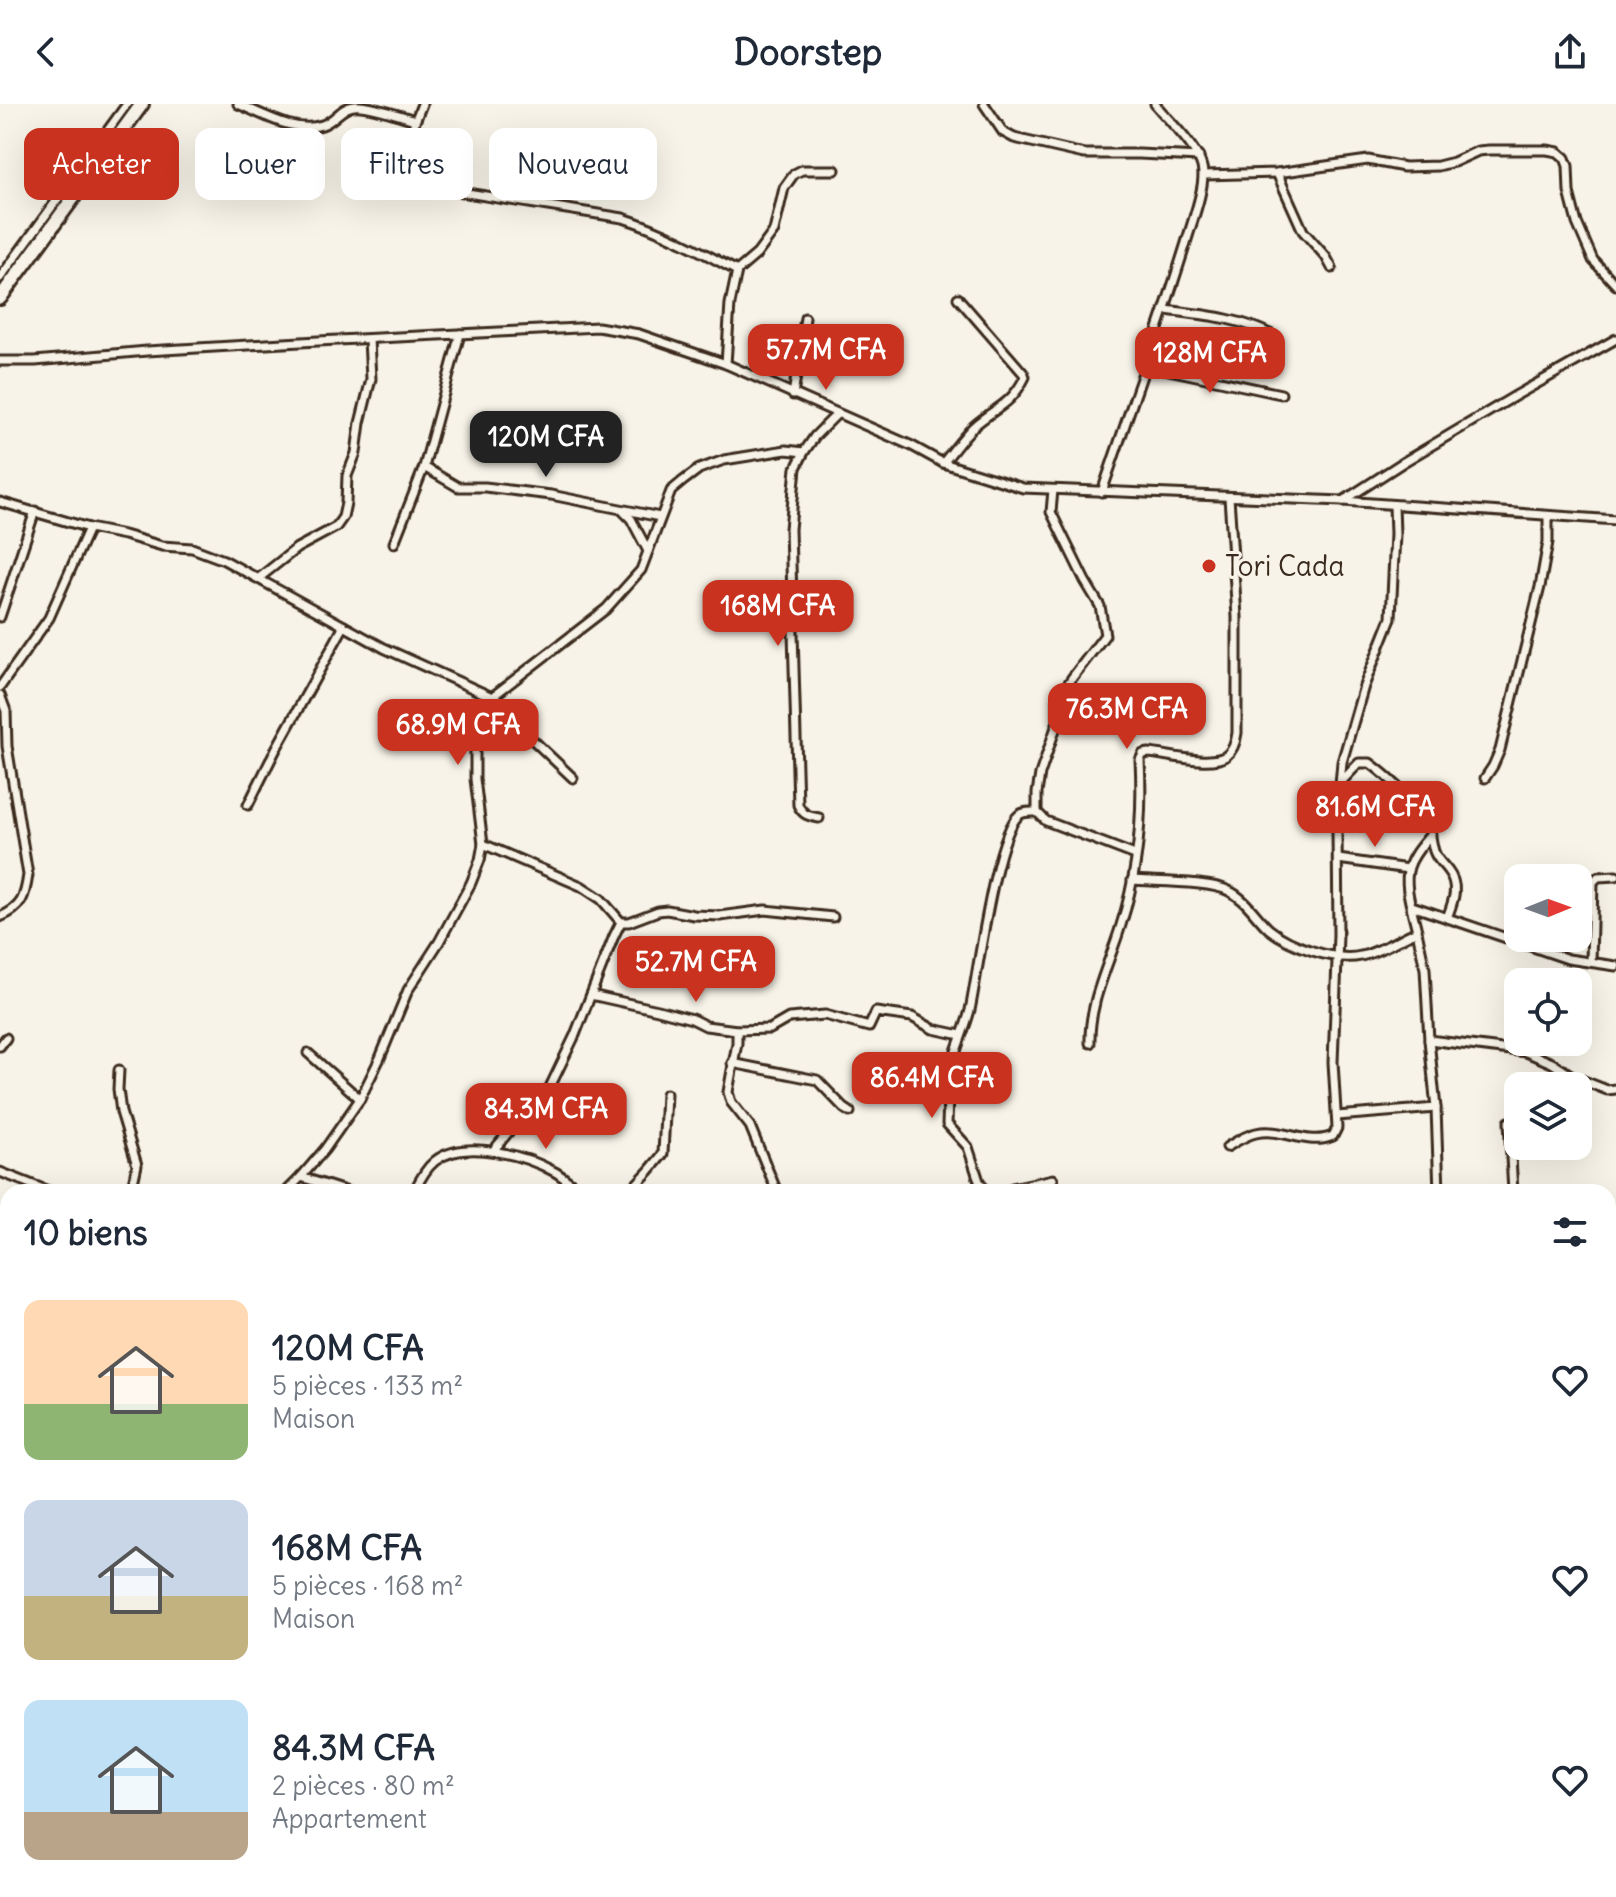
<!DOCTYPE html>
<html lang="fr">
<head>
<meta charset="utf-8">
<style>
	:root { --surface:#fff; --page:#f2f2f3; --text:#1f2937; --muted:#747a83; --accent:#c8321e }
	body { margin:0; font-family:Delius,sans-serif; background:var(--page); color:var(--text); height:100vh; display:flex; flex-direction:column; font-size:30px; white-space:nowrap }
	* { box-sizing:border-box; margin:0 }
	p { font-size:26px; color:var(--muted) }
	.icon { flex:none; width:44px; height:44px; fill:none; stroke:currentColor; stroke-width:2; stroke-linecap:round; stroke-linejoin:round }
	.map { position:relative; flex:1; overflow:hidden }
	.sheet { position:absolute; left:0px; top:1080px; width:1616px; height:714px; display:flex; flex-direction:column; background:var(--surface); border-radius:24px 24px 0 0; box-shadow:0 8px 32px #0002 }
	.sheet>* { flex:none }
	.guide { position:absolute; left:24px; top:24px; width:800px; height:72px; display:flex; gap:16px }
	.needle { width:52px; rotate:89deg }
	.controls { position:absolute; left:1504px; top:760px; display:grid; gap:16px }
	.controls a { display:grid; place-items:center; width:88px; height:88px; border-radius:16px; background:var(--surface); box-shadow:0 8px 32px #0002; font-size:40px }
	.price { position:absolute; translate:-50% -68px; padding:0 18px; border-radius:16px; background:var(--accent); color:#fff; font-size:26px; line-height:52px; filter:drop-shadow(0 2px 4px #0008) }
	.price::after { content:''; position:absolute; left:50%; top:48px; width:24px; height:18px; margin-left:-12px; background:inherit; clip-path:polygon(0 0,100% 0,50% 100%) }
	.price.on { background:#222; color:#fff }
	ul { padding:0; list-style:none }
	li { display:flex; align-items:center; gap:24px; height:200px; padding:0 24px }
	li span { display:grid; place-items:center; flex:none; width:224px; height:160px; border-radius:16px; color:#555 }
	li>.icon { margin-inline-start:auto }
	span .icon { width:96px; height:96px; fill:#fffc; stroke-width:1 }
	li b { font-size:34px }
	h2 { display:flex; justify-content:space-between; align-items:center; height:96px; padding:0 24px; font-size:34px }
	.pill { padding:0 28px; border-radius:16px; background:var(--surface); box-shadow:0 8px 32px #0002; font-size:28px; line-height:72px }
	.pill.on { background:var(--accent); color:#fff }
	header { display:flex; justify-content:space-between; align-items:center; height:104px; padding:0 24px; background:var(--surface); font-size:36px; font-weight:800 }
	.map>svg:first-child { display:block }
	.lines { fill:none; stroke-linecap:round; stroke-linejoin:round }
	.street-casing { stroke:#3b2a1e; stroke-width:13 }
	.highway-casing { stroke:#3b2a1e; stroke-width:18 }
	.street { stroke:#f7f3e8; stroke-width:7 }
	.highway { stroke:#f7f3e8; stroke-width:12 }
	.poi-dot { fill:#c8321e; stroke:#f7f3e8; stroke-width:3 }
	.labels { text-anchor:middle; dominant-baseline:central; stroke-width:6; stroke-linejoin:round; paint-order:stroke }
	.poi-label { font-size:28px; fill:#3b2a1e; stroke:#f7f3e8; text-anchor:start }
</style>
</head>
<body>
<header><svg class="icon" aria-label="back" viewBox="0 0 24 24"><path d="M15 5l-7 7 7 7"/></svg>Doorstep<svg class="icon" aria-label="share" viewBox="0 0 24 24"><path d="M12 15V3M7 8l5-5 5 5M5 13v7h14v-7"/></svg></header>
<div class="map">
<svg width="1616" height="1793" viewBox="0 0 1616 1793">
	<rect width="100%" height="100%" fill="#f7f3e8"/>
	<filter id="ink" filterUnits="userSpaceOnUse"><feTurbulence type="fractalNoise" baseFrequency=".0125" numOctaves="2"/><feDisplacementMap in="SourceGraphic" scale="16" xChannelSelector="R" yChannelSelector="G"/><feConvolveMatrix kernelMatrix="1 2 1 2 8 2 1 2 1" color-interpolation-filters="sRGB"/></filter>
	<g filter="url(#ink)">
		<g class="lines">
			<defs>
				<g id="street">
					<path d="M238,0c25,10 57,30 84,21 13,-4 19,-18 32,-19 13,-2 47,10 61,14"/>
					<path d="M422,0l-13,33 -1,16 7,22 15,10 37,8 156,25c41,13 77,33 114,53"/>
					<path d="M984,0l19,28 11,6 70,16h55l60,3"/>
					<path d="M1277,69l26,58 23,26 6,11"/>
					<path d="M1204,71l73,-2 91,-13 36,7 34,-1 16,-4 24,-11 11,-1h58l11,2 7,6 3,8 1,26 8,31 16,37 23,25"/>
					<path d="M0,174l127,-174"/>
					<path d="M1165,206c39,5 72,7 107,25"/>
					<path d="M0,257h35l112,-10 171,-10 280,-14 41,7 87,30 186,82 31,17 80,25 320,13 59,-38 113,-67 101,-57"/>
					<path d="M726,260l4,-60 7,-33 20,-17 17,-23 10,-43 10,-14 8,-4h33"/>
					<path d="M1145,261l136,29"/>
					<path d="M793,291l12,-77"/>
					<path d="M804,348l-8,16 -6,61 8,276c5,10 10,11 21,13"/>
					<path d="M943,359c10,-12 19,-25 30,-36 21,-19 38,-21 52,-50l-1,-3 -66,-76"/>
					<path d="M424,363l34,20h27l66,8 109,22"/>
					<path d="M1053,386l-2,22 34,69 15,25 5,29 -33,43 -14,22v21l-18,53 -3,19v19l9,9 89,34"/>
					<path d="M1102,388c28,-83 58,-165 84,-249 5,-18 21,-59 16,-76 -4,-19 -34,-47 -47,-63"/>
					<path d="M1343,397l273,19"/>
					<path d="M0,398l89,26 35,7 38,11 30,2 32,12 160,88 108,49 22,25 59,56"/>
					<path d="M623,407l8,8 17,32"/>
					<path d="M394,439l30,-76 36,-133"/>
					<path d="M259,474l38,-30 39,-21 7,-10 3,-14 1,-27 9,-23 4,-30 11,-44 -2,-40"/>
					<path d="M0,513l35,-106"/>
					<path d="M0,583l49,-69 40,-90"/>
					<path d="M0,591l6,16 1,35 21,129c-3,22 -6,33 -28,42"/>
					<path d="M1485,674l8,-12 7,-16 40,-163 8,-45v-26"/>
					<path d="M1341,678l18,-19h11c15,11 49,41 57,58 4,9 4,20 7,30 3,9 9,13 14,20 12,15 5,31 -1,47"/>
					<path d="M248,701l28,-56 68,-123"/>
					<path d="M483,740l98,42 20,13 20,23 -7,14 -39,99 -36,75 -5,6 -23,13 -18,22"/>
					<path d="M1338,755l70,10"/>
					<path d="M1132,776c23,2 79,1 97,11 17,8 27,26 40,38 21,17 66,33 92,27 16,-3 40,-18 56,-25l8,38 4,71 7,68 3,84"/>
					<path d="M1412,802l156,53 48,7"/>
					<path d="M621,818h8l29,-11 9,-1 27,5 26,1 45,-6 68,7"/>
					<path d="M1417,827c-4,-19 -14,-45 -8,-64 4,-13 14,-23 22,-33"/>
					<path d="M1591,858l2,-80 5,-5 18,-1"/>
					<path d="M591,891l67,15 34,9 14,7 31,4v13l-9,49 3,10 19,24 27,66"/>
					<path d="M737,926l33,-1 19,-11 36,-3 44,12 7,-15 36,5 21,12 28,6"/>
					<path d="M1429,936l97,12 26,11 22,14 33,13 9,-1"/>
					<path d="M1090,939c-1,-42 19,-78 31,-118 17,-53 22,-110 19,-165l3,-6 6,-1c19,2 62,13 77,3 8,-6 10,-15 11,-23v-116l-8,-120"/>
					<path d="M0,942l6,-8"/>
					<path d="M308,949l52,46"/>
					<path d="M732,959l85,17 27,28 6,4"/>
					<path d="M119,966l-1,19 3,23 16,53 -6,27"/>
					<path d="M1337,1012l99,-8"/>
					<path d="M1509,1018l4,70"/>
					<path d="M1227,1043c10,-6 19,-12 29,-14 27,-6 51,14 77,3l4,-8 -4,-66 5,-127 -1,-105 3,-46 2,-22 22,-76 27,-68 4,-84 -1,-29"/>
					<path d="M0,1068l51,20"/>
					<path d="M301,1073l47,15"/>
					<path d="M286,1088l15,-15 24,-28 35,-50 20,-41 28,-68 31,-48 32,-59 9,-23 3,-16 -8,-65v-33l5,-21 12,-28 114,-88 35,-39 30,-79 12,-10 16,-12 25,-9 62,-10 18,2 11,-16 22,-22"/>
					<path d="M414,1088c5,-11 11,-23 21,-31 29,-23 90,-6 120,11 11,6 20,17 32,20"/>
					<path d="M629,1088l20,-21 14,-17 3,-60"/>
					<path d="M986,1088l-7,-11 -11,-34 -21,-23c1,-18 0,-37 4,-55 4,-20 14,-39 19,-59 8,-36 25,-175 49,-195 5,-4 12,-3 18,-3"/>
					<path d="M1007,1088l5,-4 41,-9"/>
					<path d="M1608,1236l8,2"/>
					<path d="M0,1247l8,3"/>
					<path d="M1608,1302l8,3"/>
					<path d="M0,1539l6,2"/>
					<path d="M0,1566l8,1"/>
					<path d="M0,1631h8"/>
					<path d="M0,1700h8"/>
					<path d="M1608,1723l8,3"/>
					<path d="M429,1786l12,7 14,-7"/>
					<path d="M60,1793v-7"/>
					<path d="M190,1793l13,-7"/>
					<path d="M346,1793l16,-7"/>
					<path d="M804,1793l3,-7"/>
					<path d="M1053,1793l2,-7"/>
					<path d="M1135,1793l2,-7"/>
					<path d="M1211,1793l3,-7"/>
					<path d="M1380,1793l3,-7"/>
				</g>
				<path id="highway" d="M0,194l142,-194"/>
			</defs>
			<!-- street casing -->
			<use href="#street" class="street-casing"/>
			<!-- highway casing -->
			<use href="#highway" class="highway-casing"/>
			<!-- street -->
			<use href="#street" class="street"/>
			<!-- highway -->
			<use href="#highway" class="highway"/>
		</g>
	</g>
	<!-- markers -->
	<circle class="poi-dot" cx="1209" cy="462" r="8"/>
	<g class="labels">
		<!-- poi labels -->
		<g class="poi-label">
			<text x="1225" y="462">Tori Cada</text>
		</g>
	</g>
</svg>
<div class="controls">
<a><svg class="needle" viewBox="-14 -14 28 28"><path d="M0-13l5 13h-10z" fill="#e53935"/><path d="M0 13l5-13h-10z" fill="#747a83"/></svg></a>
<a><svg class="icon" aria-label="locate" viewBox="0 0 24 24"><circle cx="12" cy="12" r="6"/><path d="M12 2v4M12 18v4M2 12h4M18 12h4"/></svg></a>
<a><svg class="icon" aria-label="layers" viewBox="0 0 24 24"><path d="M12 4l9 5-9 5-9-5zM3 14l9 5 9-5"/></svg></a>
</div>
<b class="price" style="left:826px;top:288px">57.7M CFA</b>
<b class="price" style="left:1210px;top:291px">128M CFA</b>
<b class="price on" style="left:546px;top:375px">120M CFA</b>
<b class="price" style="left:778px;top:544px">168M CFA</b>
<b class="price" style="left:1127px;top:647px">76.3M CFA</b>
<b class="price" style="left:458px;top:663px">68.9M CFA</b>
<b class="price" style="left:1375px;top:745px">81.6M CFA</b>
<b class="price" style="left:696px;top:900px">52.7M CFA</b>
<b class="price" style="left:932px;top:1016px">86.4M CFA</b>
<b class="price" style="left:546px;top:1047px">84.3M CFA</b>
<div class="guide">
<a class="pill on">Acheter</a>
<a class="pill">Louer</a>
<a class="pill">Filtres</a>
<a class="pill">Nouveau</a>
</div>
<section class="sheet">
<h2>10 biens<svg class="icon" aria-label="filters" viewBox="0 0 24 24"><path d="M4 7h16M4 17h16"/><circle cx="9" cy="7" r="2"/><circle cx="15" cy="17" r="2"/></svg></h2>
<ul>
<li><span style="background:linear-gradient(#ffd9b3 65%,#8fb573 0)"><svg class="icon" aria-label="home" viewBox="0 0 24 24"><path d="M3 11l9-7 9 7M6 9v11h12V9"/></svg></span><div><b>120M CFA</b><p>5 pièces · 133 m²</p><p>Maison</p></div><svg class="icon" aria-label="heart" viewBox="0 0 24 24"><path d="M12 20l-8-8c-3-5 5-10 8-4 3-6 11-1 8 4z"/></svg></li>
<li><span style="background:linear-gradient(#c9d6e8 60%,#c2b280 0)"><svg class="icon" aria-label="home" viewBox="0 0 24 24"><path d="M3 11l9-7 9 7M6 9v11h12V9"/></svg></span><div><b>168M CFA</b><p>5 pièces · 168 m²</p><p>Maison</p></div><svg class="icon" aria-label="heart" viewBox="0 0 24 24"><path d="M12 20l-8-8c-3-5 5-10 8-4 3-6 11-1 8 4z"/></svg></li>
<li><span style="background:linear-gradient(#bfe0f5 70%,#b9a48a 0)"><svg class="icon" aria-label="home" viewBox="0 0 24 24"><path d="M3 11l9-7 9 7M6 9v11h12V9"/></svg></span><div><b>84.3M CFA</b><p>2 pièces · 80 m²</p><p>Appartement</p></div><svg class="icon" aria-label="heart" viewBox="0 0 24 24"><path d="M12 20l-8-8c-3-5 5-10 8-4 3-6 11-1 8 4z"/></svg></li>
</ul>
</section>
</div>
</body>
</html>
